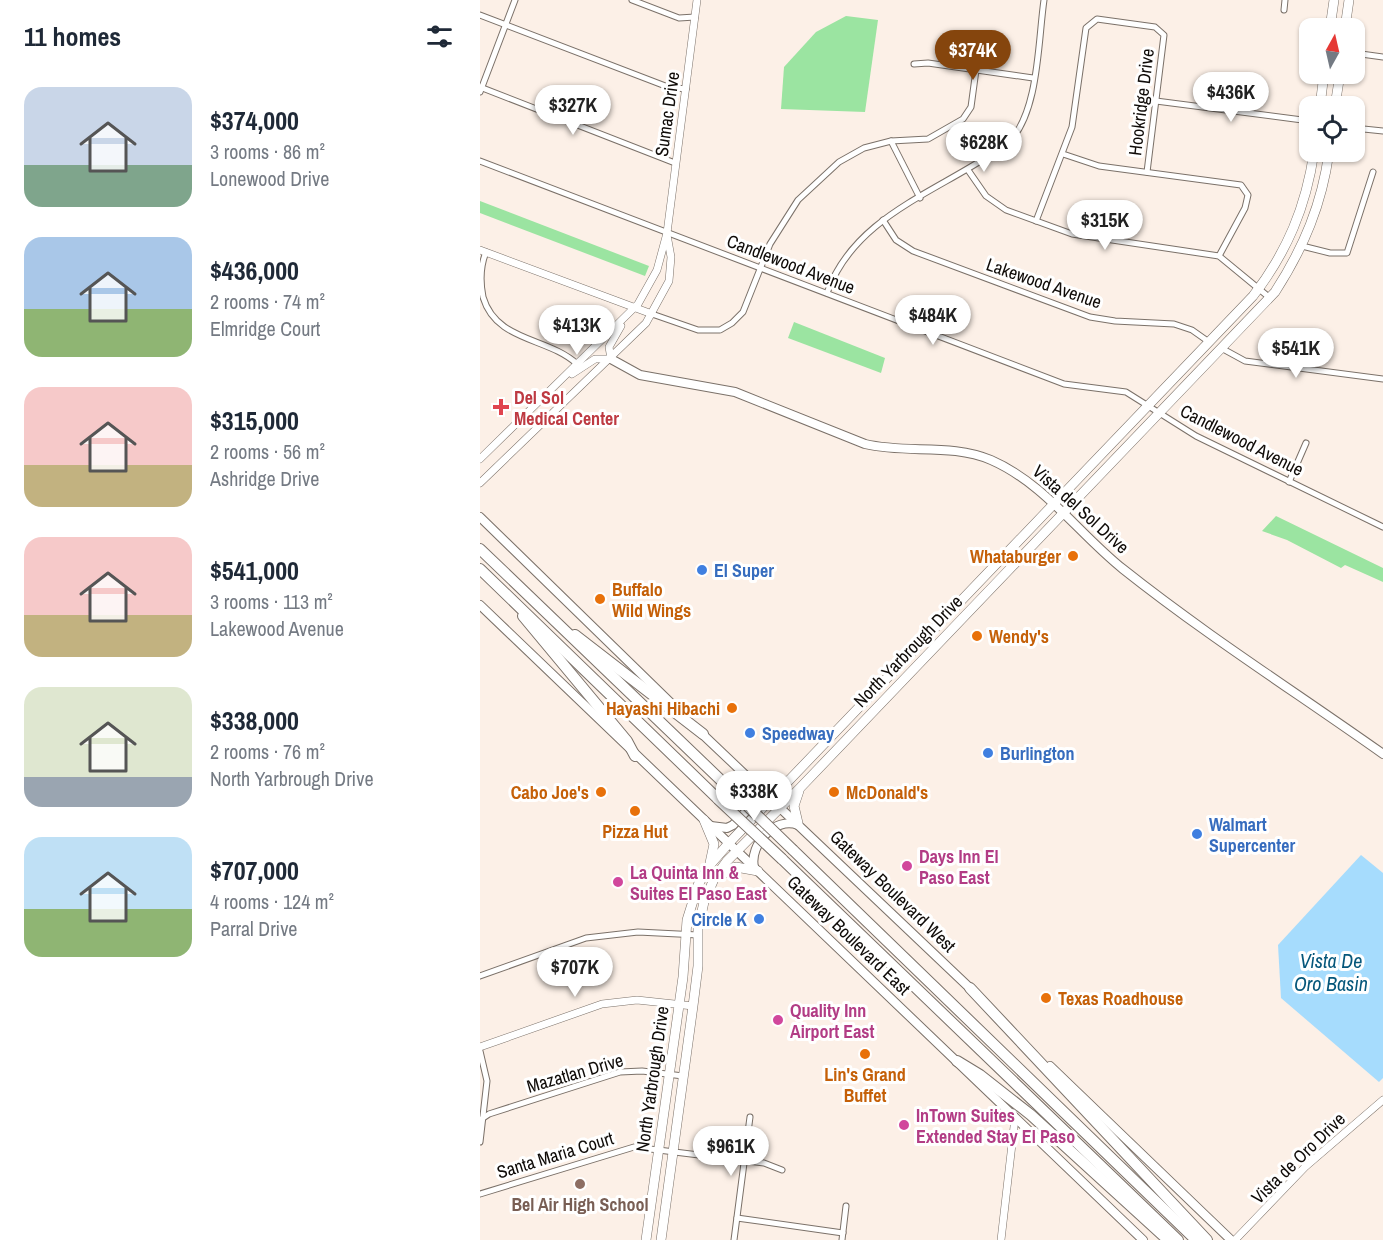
<!DOCTYPE html>
<html lang="en">
<head>
<meta charset="utf-8">
<style>
	:root { --surface:#fff; --page:#f2f2f3; --text:#1f2937; --muted:#747a83; --accent:#85450d }
	body { margin:0; font-family:"Archivo Narrow",sans-serif; background:var(--page); color:var(--text); height:100vh; display:flex; flex-direction:column; font-size:22px; white-space:nowrap }
	* { box-sizing:border-box; margin:0 }
	p { font-size:20px; color:var(--muted) }
	.icon { flex:none; width:33px; height:33px; fill:none; stroke:currentColor; stroke-width:2; stroke-linecap:round; stroke-linejoin:round }
	.map { position:relative; flex:1; overflow:hidden }
	.drawer { display:flex; flex-direction:column; background:var(--surface); width:480px }
	.drawer>* { flex:none }
	.needle { width:39px; rotate:8deg }
	.fabs { position:absolute; left:819px; top:18px; display:grid; gap:12px }
	.fabs a { display:grid; place-items:center; width:66px; height:66px; border-radius:12px; background:var(--surface); box-shadow:0 2px 4px #0004; font-size:30px }
	.price { position:absolute; translate:-50% -51px; padding:0 14px; border-radius:21px; background:#fff; color:#222; font-size:20px; line-height:39px; filter:drop-shadow(0 2px 3px #0008) }
	.price::after { content:''; position:absolute; left:50%; top:36px; width:18px; height:14px; margin-left:-9px; background:inherit; clip-path:polygon(0 0,100% 0,50% 100%) }
	.price.on { background:var(--accent); color:#fff }
	ul { padding:0; list-style:none }
	li { display:flex; align-items:center; gap:18px; height:150px; padding:0 24px }
	li span { display:grid; place-items:center; flex:none; width:168px; height:120px; border-radius:18px; color:#555 }
	li>.icon { margin-inline-start:auto }
	span .icon { width:72px; height:72px; fill:#fffc; stroke-width:1 }
	li b { font-size:26px }
	h2 { display:flex; justify-content:space-between; align-items:center; height:72px; padding:0 24px; font-size:26px }
	main { display:flex; flex:1; min-height:0 }
	.map>svg:first-child { display:block }
	.green { fill:#9be4a1 }
	.water { fill:#a6dcfd }
	.lines { fill:none; stroke-linecap:round; stroke-linejoin:round }
	.minor-casing { stroke:#7b7169; stroke-width:7 }
	.tertiary-casing { stroke:#7b7169; stroke-width:8 }
	.secondary-casing { stroke:#7b7169; stroke-width:10 }
	.primary-casing { stroke:#7b7169; stroke-width:10 }
	.motorway-casing { stroke:#7b7169; stroke-width:12 }
	.minor { stroke:#fff; stroke-width:5 }
	.tertiary { stroke:#fff; stroke-width:7 }
	.secondary { stroke:#fff; stroke-width:8 }
	.primary { stroke:#fff; stroke-width:9 }
	.motorway { stroke:#fff; stroke-width:10 }
	.motorway-bridge-casing { stroke:#7b7169; stroke-width:12; stroke-linecap:butt }
	.motorway-bridge { stroke:#fff; stroke-width:10 }
	.health-dot { fill:#e0444e; stroke:#fff; stroke-width:2 }
	.food-dot { fill:#e8710a; stroke:#fff; stroke-width:2 }
	.shop-dot { fill:#3f7fe0; stroke:#fff; stroke-width:2 }
	.hotel-dot { fill:#d1479c; stroke:#fff; stroke-width:2 }
	.education-dot { fill:#8d6e63; stroke:#fff; stroke-width:2 }
	.labels { text-anchor:middle; dominant-baseline:central; stroke-width:6; stroke-linejoin:round; paint-order:stroke }
	.street-label { font-size:18px; fill:#0f0b08; stroke:#fff }
	.health-label { font-size:18px; font-weight:bold; fill:#be3a42; stroke:#fff; text-anchor:start }
	.food-label { font-size:18px; font-weight:bold; fill:#c56008; stroke:#fff; text-anchor:start }
	.shop-label { font-size:18px; font-weight:bold; fill:#366cbe; stroke:#fff; text-anchor:start }
	.hotel-label { font-size:18px; font-weight:bold; fill:#b23c85; stroke:#fff; text-anchor:start }
	.education-label { font-size:18px; font-weight:bold; fill:#785e54; stroke:#fff }
	.water-label { font-size:20px; font-style:italic; fill:#06577b; stroke:#fff }
</style>
</head>
<body>
<main>
<section class="drawer">
<h2>11 homes<svg class="icon" aria-label="filters" viewBox="0 0 24 24"><path d="M4 7h16M4 17h16"/><circle cx="9" cy="7" r="2"/><circle cx="15" cy="17" r="2"/></svg></h2>
<ul>
<li><span style="background:linear-gradient(#c9d6e8 65%,#7fa58c 0)"><svg class="icon" aria-label="home" viewBox="0 0 24 24"><path d="M3 11l9-7 9 7M6 9v11h12V9"/></svg></span><div><b>$374,000</b><p>3 rooms · 86 m²</p><p>Lonewood Drive</p></div></li>
<li><span style="background:linear-gradient(#a9c7e8 60%,#8fb573 0)"><svg class="icon" aria-label="home" viewBox="0 0 24 24"><path d="M3 11l9-7 9 7M6 9v11h12V9"/></svg></span><div><b>$436,000</b><p>2 rooms · 74 m²</p><p>Elmridge Court</p></div></li>
<li><span style="background:linear-gradient(#f6c9c9 65%,#c2b280 0)"><svg class="icon" aria-label="home" viewBox="0 0 24 24"><path d="M3 11l9-7 9 7M6 9v11h12V9"/></svg></span><div><b>$315,000</b><p>2 rooms · 56 m²</p><p>Ashridge Drive</p></div></li>
<li><span style="background:linear-gradient(#f6c9c9 65%,#c2b280 0)"><svg class="icon" aria-label="home" viewBox="0 0 24 24"><path d="M3 11l9-7 9 7M6 9v11h12V9"/></svg></span><div><b>$541,000</b><p>3 rooms · 113 m²</p><p>Lakewood Avenue</p></div></li>
<li><span style="background:linear-gradient(#dfe7d0 75%,#9aa5b1 0)"><svg class="icon" aria-label="home" viewBox="0 0 24 24"><path d="M3 11l9-7 9 7M6 9v11h12V9"/></svg></span><div><b>$338,000</b><p>2 rooms · 76 m²</p><p>North Yarbrough Drive</p></div></li>
<li><span style="background:linear-gradient(#bfe0f5 60%,#8fb573 0)"><svg class="icon" aria-label="home" viewBox="0 0 24 24"><path d="M3 11l9-7 9 7M6 9v11h12V9"/></svg></span><div><b>$707,000</b><p>4 rooms · 124 m²</p><p>Parral Drive</p></div></li>
</ul>
</section>
<div class="map">
<svg width="903" height="1240" viewBox="0 0 903 1240">
	<rect width="100%" height="100%" fill="#fcf0e7"/>
	<!-- green -->
	<g class="green">
		<path d="M366,16l32,4 -13,92 -84,-3 3,-42 32,-35z"/>
		<path d="M0,201l169,65 -4,10 -165,-63z"/>
		<path d="M314,322l91,36 -4,15 -93,-35z"/>
		<path d="M796,516l107,52v14l-38,-17 -4,3 -54,-28 -25,-9z"/>
	</g>
	<!-- water -->
	<path class="water" d="M881,855l22,18v205l-4,4 -98,-84 -3,-53z"/>
	<g class="lines">
		<defs>
			<g id="minor">
				<path d="M152,0l47,18 16,-1"/>
				<path d="M804,10l1,-10"/>
				<path d="M0,15l188,72 18,2"/>
				<path d="M874,53l29,4"/>
				<path d="M434,64l14,-1 105,15"/>
				<path d="M0,87l195,76"/>
				<path d="M0,92l35,-92"/>
				<path d="M676,101l154,20"/>
				<path d="M874,128l29,3"/>
				<path d="M411,141l29,57"/>
				<path d="M583,154l36,12 142,19 7,10 -3,13 -26,48"/>
				<path d="M0,161l584,223 62,8 70,44 187,91"/>
				<path d="M488,170l18,26 20,14 66,24 147,22 51,42"/>
				<path d="M403,220l13,20 17,11 177,66 25,4 59,3 18,6 17,12"/>
				<path d="M556,221l36,-94 14,-99 11,-9 58,8 9,8 -17,137"/>
				<path d="M822,246l28,7h17l26,-81"/>
				<path d="M6,252c-6,15 -6,30 -3,45 13,45 65,40 94,67"/>
				<path d="M347,293c26,-73 102,-98 163,-138 6,-4 14,-8 19,-13 30,-30 29,-101 35,-142"/>
				<path d="M172,314l46,16h22l12,-7 11,-11 27,-68 28,-44 41,-38 25,-14 27,-7 37,-2 35,-20 8,-12 5,-37"/>
				<path d="M743,349l22,12 138,18"/>
				<path d="M809,482l17,-39"/>
				<path d="M0,976l106,-38 52,-6 60,3"/>
				<path d="M0,1051l7,30 -7,61"/>
				<path d="M0,1120l9,-6 131,-42 22,-1 41,5"/>
				<path d="M0,1194l154,-47 130,16 18,7"/>
				<path d="M257,1218l106,15"/>
				<path d="M254,1240l16,-123"/>
				<path d="M362,1240l4,-34"/>
			</g>
			<g id="tertiary">
				<path d="M0,250l172,64"/>
				<path d="M131,359l-2,-12 12,-21"/>
				<path d="M92,374l23,-15h16"/>
				<path d="M0,459l158,-155 19,-34 10,-37 30,-233"/>
				<path d="M0,483l166,-160 23,-42 2,-24 -4,-22"/>
				<path d="M0,1047l122,-43 35,-4 56,6"/>
				<path d="M521,1240l14,-122"/>
				<path d="M755,1240l70,-73 78,-67"/>
			</g>
			<g id="secondary">
				<path d="M131,359l29,16 95,17 130,52c42,10 86,-1 126,16 53,23 88,74 132,109 83,66 174,124 260,185"/>
				<path d="M0,517l194,189"/>
				<path d="M0,605l663,635"/>
				<path d="M218,730l276,262"/>
				<path d="M231,826l16,2 6,-3 21,-22 2,-11 -3,-10"/>
				<path d="M274,867c-5,-22 21,-51 44,-42"/>
				<path d="M570,1066l181,174"/>
			</g>
			<g id="primary">
				<path d="M850,28l4,-28"/>
				<path d="M865,28l4,-28"/>
				<path d="M840,106l4,-32"/>
				<path d="M855,106l5,-32"/>
				<path d="M276,784l16,2 15,-5"/>
				<path d="M224,820l10,24 -4,19"/>
				<path d="M318,823l-4,-17 5,-15"/>
				<path d="M239,876l17,-9 22,4"/>
				<path d="M166,1240l37,-263 4,-57 11,-35 11,-19 20,-23 524,-547c34,-44 53,-89 61,-144"/>
				<path d="M181,1240l32,-234 5,-40v-37l6,-27 10,-23 13,-18 73,-73 475,-496c29,-45 47,-88 54,-140"/>
			</g>
			<g id="motorway">
				<path d="M0,549l250,240"/>
				<path d="M0,569l238,230"/>
				<path d="M43,616l104,125 8,15"/>
				<path d="M95,635l128,99"/>
				<path d="M313,850l403,390"/>
				<path d="M302,859l396,381"/>
				<path d="M490,988l237,252"/>
				<path d="M477,1061l23,14 51,40 137,125"/>
			</g>
		</defs>
		<!-- minor casing -->
		<use href="#minor" class="minor-casing"/>
		<!-- tertiary casing -->
		<use href="#tertiary" class="tertiary-casing"/>
		<!-- secondary casing -->
		<use href="#secondary" class="secondary-casing"/>
		<!-- primary casing -->
		<use href="#primary" class="primary-casing"/>
		<!-- motorway casing -->
		<use href="#motorway" class="motorway-casing"/>
		<!-- minor -->
		<use href="#minor" class="minor"/>
		<!-- tertiary -->
		<use href="#tertiary" class="tertiary"/>
		<!-- secondary -->
		<use href="#secondary" class="secondary"/>
		<!-- primary -->
		<use href="#primary" class="primary"/>
		<!-- motorway -->
		<use href="#motorway" class="motorway"/>
		<defs>
			<g id="motorway-bridge">
				<path d="M250,789l63,61"/>
				<path d="M238,799l64,60"/>
			</g>
		</defs>
		<!-- motorway-bridge casing -->
		<use href="#motorway-bridge" class="motorway-bridge-casing"/>
		<!-- motorway-bridge -->
		<use href="#motorway-bridge" class="motorway-bridge"/>
	</g>
	<!-- markers -->
	<path class="health-dot" d="M18 398h6v6h6v6h-6v6h-6v-6h-6v-6h6z"/>
	<g class="food-dot">
		<circle cx="593" cy="556" r="6"/>
		<circle cx="120" cy="599" r="6"/>
		<circle cx="497" cy="636" r="6"/>
		<circle cx="252" cy="708" r="6"/>
		<circle cx="121" cy="792" r="6"/>
		<circle cx="354" cy="792" r="6"/>
		<circle cx="155" cy="811" r="6"/>
		<circle cx="566" cy="998" r="6"/>
		<circle cx="385" cy="1054" r="6"/>
	</g>
	<g class="shop-dot">
		<circle cx="222" cy="570" r="6"/>
		<circle cx="270" cy="733" r="6"/>
		<circle cx="508" cy="753" r="6"/>
		<circle cx="717" cy="834" r="6"/>
		<circle cx="279" cy="919" r="6"/>
	</g>
	<g class="hotel-dot">
		<circle cx="427" cy="866" r="6"/>
		<circle cx="138" cy="882" r="6"/>
		<circle cx="298" cy="1020" r="6"/>
		<circle cx="424" cy="1125" r="6"/>
	</g>
	<circle class="education-dot" cx="100" cy="1184" r="6"/>
	<g class="labels">
		<!-- street labels -->
		<g class="street-label">
			<text transform="translate(661 102) rotate(-83)">Hookridge Drive</text>
			<text transform="translate(187 114) rotate(-82)">Sumac Drive</text>
			<text transform="translate(311 264) rotate(21)">Candlewood Avenue</text>
			<text transform="translate(564 283) rotate(19)">Lakewood Avenue</text>
			<text transform="translate(762 440) rotate(27)">Candlewood Avenue</text>
			<text transform="translate(601 509) rotate(42)">Vista del Sol Drive</text>
			<text transform="translate(428 651) rotate(-46)">North Yarbrough Drive</text>
			<text transform="translate(413 891) rotate(44)">Gateway Boulevard West</text>
			<text transform="translate(369 935) rotate(44)">Gateway Boulevard East</text>
			<text transform="translate(95 1073) rotate(-16)">Mazatlan Drive</text>
			<text transform="translate(172 1079) rotate(-82)">North Yarbrough Drive</text>
			<text transform="translate(75 1155) rotate(-17)">Santa Maria Court</text>
			<text transform="translate(818 1158) rotate(-44)">Vista de Oro Drive</text>
		</g>
		<!-- health labels -->
		<g class="health-label">
			<text x="34" y="397">Del Sol<tspan x="34" dy="21">Medical Center</tspan></text>
		</g>
		<!-- food labels -->
		<g class="food-label">
			<text x="581" y="556" text-anchor="end">Whataburger</text>
			<text x="132" y="589">Buffalo<tspan x="132" dy="21">Wild Wings</tspan></text>
			<text x="509" y="636">Wendy's</text>
			<text x="240" y="708" text-anchor="end">Hayashi Hibachi</text>
			<text x="109" y="792" text-anchor="end">Cabo Joe's</text>
			<text x="366" y="792">McDonald's</text>
			<text x="155" y="831" text-anchor="middle">Pizza Hut</text>
			<text x="578" y="998">Texas Roadhouse</text>
			<text x="385" y="1074" text-anchor="middle">Lin's Grand<tspan x="385" dy="21">Buffet</tspan></text>
		</g>
		<!-- shop labels -->
		<g class="shop-label">
			<text x="234" y="570">El Super</text>
			<text x="282" y="733">Speedway</text>
			<text x="520" y="753">Burlington</text>
			<text x="729" y="824">Walmart<tspan x="729" dy="21">Supercenter</tspan></text>
			<text x="267" y="919" text-anchor="end">Circle K</text>
		</g>
		<!-- hotel labels -->
		<g class="hotel-label">
			<text x="439" y="856">Days Inn El<tspan x="439" dy="21">Paso East</tspan></text>
			<text x="150" y="872">La Quinta Inn &amp;<tspan x="150" dy="21">Suites El Paso East</tspan></text>
			<text x="310" y="1010">Quality Inn<tspan x="310" dy="21">Airport East</tspan></text>
			<text x="436" y="1115">InTown Suites<tspan x="436" dy="21">Extended Stay El Paso</tspan></text>
		</g>
		<!-- education labels -->
		<g class="education-label">
			<text x="100" y="1204">Bel Air High School</text>
		</g>
		<!-- water labels -->
		<g class="water-label">
			<text x="851" y="960">Vista De<tspan x="851" dy="23">Oro Basin</tspan></text>
		</g>
	</g>
</svg>
<div class="fabs">
<a><svg class="needle" viewBox="-14 -14 28 28"><path d="M0-13l5 13h-10z" fill="#e53935"/><path d="M0 13l5-13h-10z" fill="#747a83"/></svg></a>
<a><svg class="icon" aria-label="locate" viewBox="0 0 24 24"><circle cx="12" cy="12" r="6"/><path d="M12 2v4M12 18v4M2 12h4M18 12h4"/></svg></a>
</div>
<b class="price on" style="left:493px;top:81px">$374K</b>
<b class="price" style="left:751px;top:123px">$436K</b>
<b class="price" style="left:93px;top:136px">$327K</b>
<b class="price" style="left:504px;top:173px">$628K</b>
<b class="price" style="left:625px;top:251px">$315K</b>
<b class="price" style="left:453px;top:346px">$484K</b>
<b class="price" style="left:97px;top:356px">$413K</b>
<b class="price" style="left:816px;top:379px">$541K</b>
<b class="price" style="left:274px;top:822px">$338K</b>
<b class="price" style="left:95px;top:998px">$707K</b>
<b class="price" style="left:251px;top:1177px">$961K</b>
</div>
</main>
</body>
</html>
